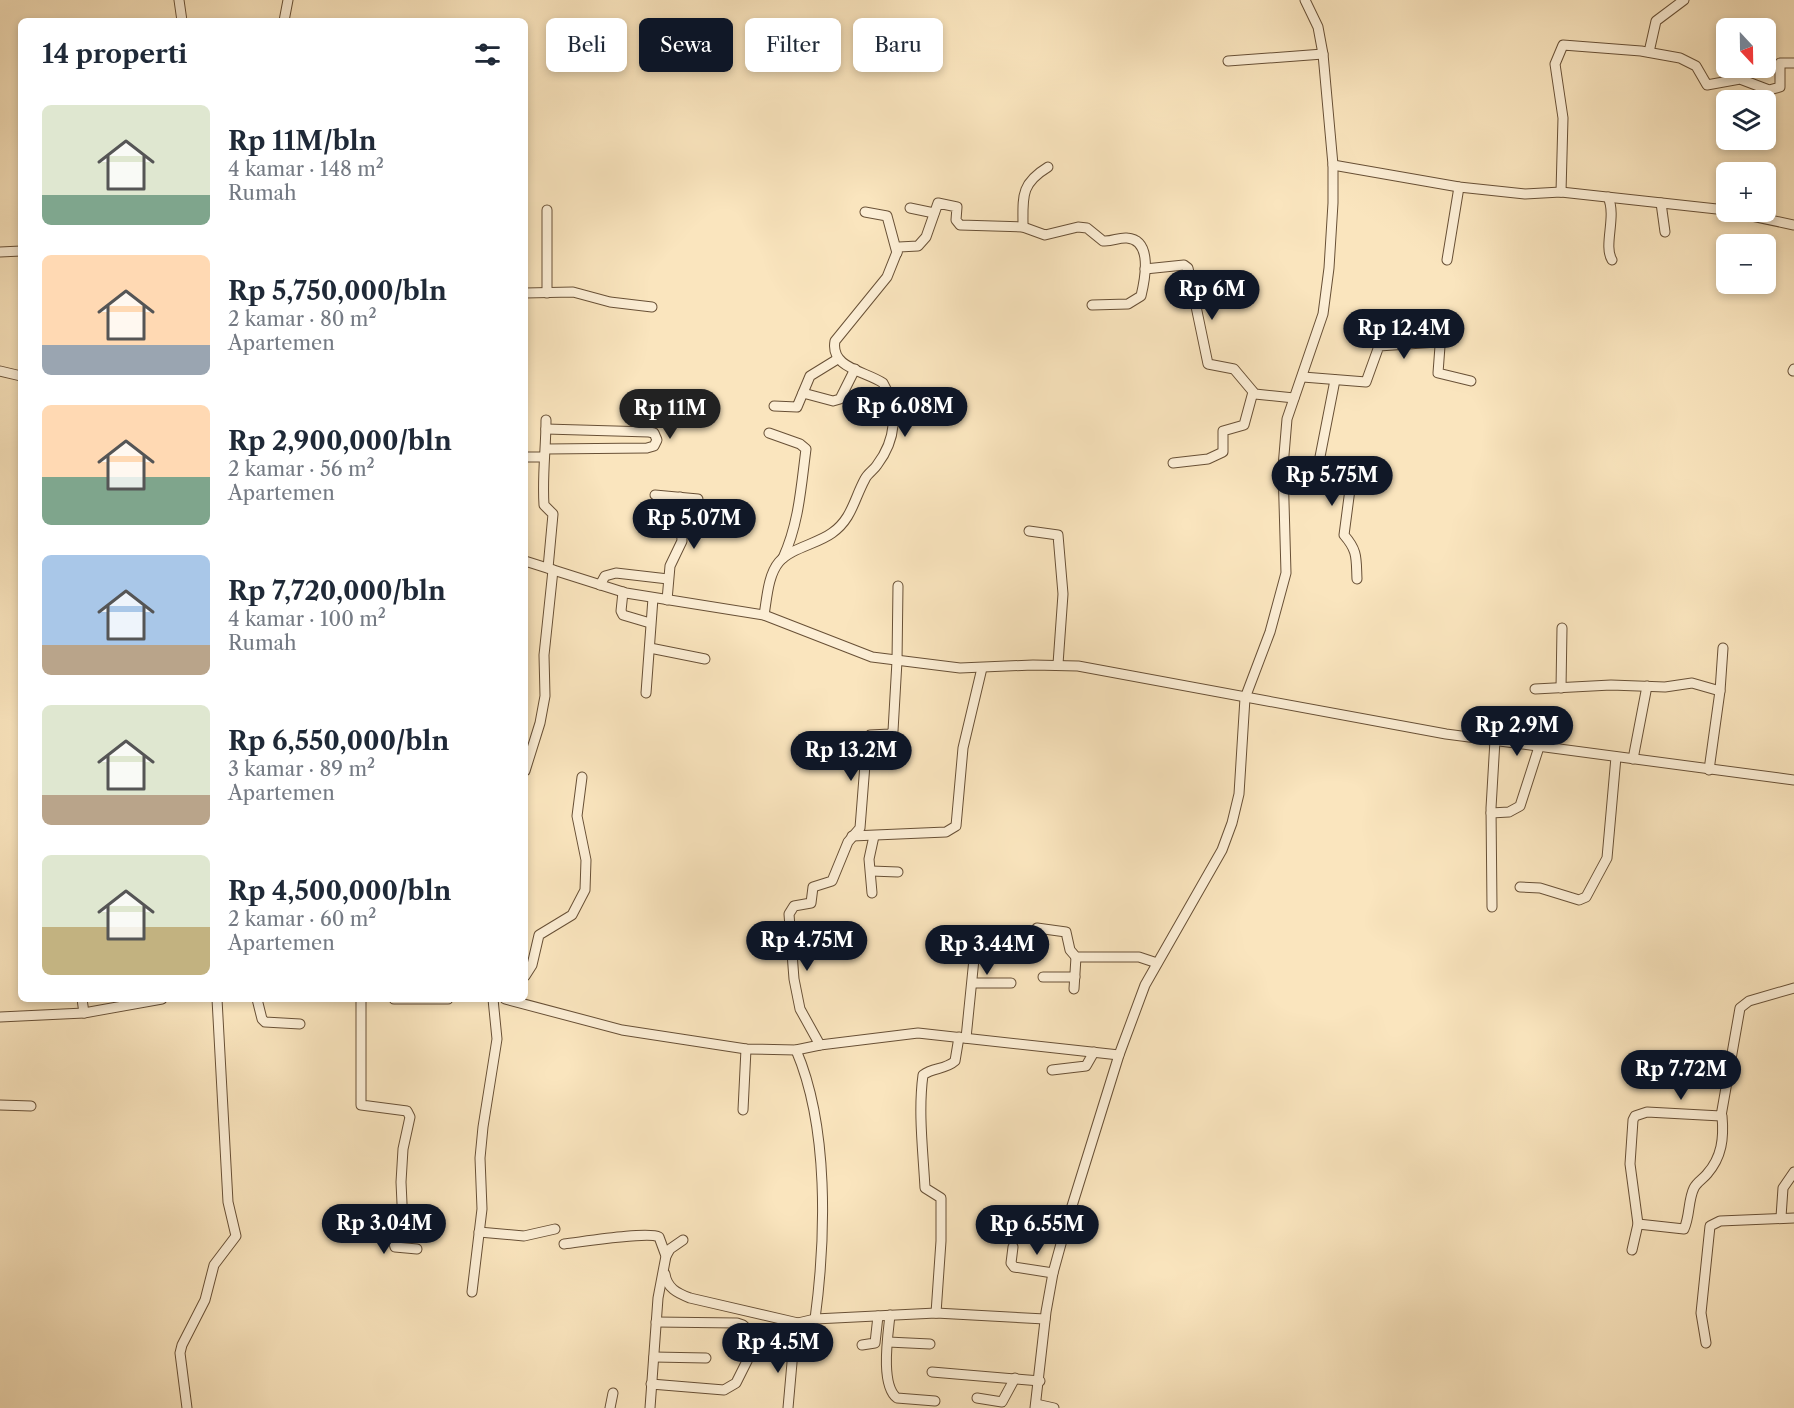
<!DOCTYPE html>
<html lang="id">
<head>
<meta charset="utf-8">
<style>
	:root { --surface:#fff; --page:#f2f2f3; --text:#1f2937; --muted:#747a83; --accent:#111827 }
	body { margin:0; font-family:"Libre Caslon Text",serif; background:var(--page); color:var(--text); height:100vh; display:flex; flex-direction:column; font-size:22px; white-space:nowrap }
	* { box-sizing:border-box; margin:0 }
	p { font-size:20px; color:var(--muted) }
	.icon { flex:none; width:33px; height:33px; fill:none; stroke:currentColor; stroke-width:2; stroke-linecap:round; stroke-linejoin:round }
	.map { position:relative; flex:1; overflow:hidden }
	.sheet { position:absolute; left:18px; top:18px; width:510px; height:984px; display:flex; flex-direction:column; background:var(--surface); border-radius:9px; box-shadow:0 3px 9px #0003 }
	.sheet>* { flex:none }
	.top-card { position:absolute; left:546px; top:18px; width:570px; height:54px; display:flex; gap:12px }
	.needle { width:39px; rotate:158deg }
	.tools { position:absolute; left:1716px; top:18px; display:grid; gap:12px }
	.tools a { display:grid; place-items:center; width:60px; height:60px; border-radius:9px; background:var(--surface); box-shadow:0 3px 9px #0003; font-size:30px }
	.price { position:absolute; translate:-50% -51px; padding:0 14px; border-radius:21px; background:var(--accent); color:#fff; font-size:20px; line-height:39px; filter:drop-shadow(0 2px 3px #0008) }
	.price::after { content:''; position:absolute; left:50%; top:36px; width:18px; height:14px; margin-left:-9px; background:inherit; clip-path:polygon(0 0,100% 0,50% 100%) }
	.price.selected { background:#222; color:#fff }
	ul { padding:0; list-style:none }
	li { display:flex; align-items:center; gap:18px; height:150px; padding:0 24px }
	li span { display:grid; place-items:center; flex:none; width:168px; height:120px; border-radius:9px; color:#555 }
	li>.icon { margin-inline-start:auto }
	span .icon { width:72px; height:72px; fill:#fffc; stroke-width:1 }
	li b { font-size:26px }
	h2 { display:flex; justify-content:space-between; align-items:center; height:72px; padding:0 24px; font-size:26px }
	.pill { padding:0 21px; border-radius:9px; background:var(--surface); box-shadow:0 3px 9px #0003; font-size:21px; line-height:54px }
	.pill.selected { background:var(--accent); color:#fff }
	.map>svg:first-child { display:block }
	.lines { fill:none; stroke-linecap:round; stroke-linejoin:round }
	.minor-casing { stroke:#685036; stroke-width:11 }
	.minor { stroke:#fceed5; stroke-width:9 }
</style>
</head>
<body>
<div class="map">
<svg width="1794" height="1408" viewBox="0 0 1794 1408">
	<rect width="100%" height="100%" fill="#fae5be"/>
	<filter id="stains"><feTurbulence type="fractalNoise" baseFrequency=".00333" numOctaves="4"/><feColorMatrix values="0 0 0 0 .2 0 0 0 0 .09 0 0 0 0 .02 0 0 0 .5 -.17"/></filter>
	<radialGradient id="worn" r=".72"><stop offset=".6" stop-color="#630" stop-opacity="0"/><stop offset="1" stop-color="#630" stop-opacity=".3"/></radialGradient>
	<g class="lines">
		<defs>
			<g id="minor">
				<path d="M179,0l3,21"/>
				<path d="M284,21l4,-21"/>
				<path d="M1649,52l7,-31 28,-21"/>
				<path d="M1228,61l95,-7"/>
				<path d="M1333,165l126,22 66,7 36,-2 165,18"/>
				<path d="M1561,192l2,-74 -8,-54 8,-19 78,6 39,7 16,8 11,19 33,-6 29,11 11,-3v-24h14"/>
				<path d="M1608,197c9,20 -5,48 4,63"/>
				<path d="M1661,203l4,29"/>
				<path d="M910,208l24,5"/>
				<path d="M547,210v83"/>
				<path d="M865,212l22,4 10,37"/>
				<path d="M1733,212l61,13"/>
				<path d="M1023,227c0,-30 -3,-43 25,-60"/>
				<path d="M0,252l21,-1"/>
				<path d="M1447,260l12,-73"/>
				<path d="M1145,269l39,-4 4,3 20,96 26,5 21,25 39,4"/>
				<path d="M525,293l48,-1 37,10 42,5"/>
				<path d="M0,371l21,5"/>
				<path d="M1793,371l1,-2"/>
				<path d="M1303,377l63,5 13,-36 58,-4 3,4 -2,27 33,8"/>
				<path d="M803,393l30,8 7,-2 15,-30"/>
				<path d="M774,406l23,1 13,-31 26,-16"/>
				<path d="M546,420c0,29 -4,56 -2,85l9,9 -5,54"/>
				<path d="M546,429l103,3 5,1 3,7 -3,6 -7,2 -101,1"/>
				<path d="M769,433l31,11 6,5c-5,38 -7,74 -23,109"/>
				<path d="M525,457h17"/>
				<path d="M1173,463l35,-4 15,-7v-21l21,-6 9,-33"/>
				<path d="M1283,467h35l34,7 -8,61c14,16 12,23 13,44"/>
				<path d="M1318,467l17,-87"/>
				<path d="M655,495l43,4"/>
				<path d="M1029,531l29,4 5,59 -5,70"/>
				<path d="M525,561l101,32 138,22 108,42 88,11 73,-3 45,1 368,68 348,46"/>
				<path d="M600,585l5,-9 11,-3 52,6"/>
				<path d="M623,592l-2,19 2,4 27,8"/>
				<path d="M667,600l3,-34 12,-25 -2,-44"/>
				<path d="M764,615c3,-17 4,-40 15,-53 12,-14 38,-18 53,-29 20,-14 22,-34 33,-54 3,-6 9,-9 12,-14 19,-25 22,-55 6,-82 -18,-12 -53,-15 -48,-42l52,-64 12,-30 19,-1 8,-9 12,-34 19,4 -1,13 4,5 63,2 22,8 33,-8 9,1 16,13c9,1 16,-4 24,-3 26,2 18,41 14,58l-13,8 -36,1"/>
				<path d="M650,648l55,11"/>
				<path d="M1561,688l1,-60"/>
				<path d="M1535,689l76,-4 54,2 27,-4 28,8"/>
				<path d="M646,693l7,-95"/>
				<path d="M1633,759l14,-73"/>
				<path d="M1709,770l11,-79 3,-43"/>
				<path d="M525,771l15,-48 5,-27 -1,-41 9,-85"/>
				<path d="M1491,813l18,-1 11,-6 19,-59"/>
				<path d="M852,836l94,-4 10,-6 7,-78 19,-80"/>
				<path d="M871,871l27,1"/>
				<path d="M1520,887l20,1 39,12 7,-3 21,-39 9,-101"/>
				<path d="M872,893l-3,-34 5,-23"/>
				<path d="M1492,907l-1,-99 4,-68"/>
				<path d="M1037,928l29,4 4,18 6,7h63l18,6"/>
				<path d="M949,952l21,3 4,4 -8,79"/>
				<path d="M525,976l7,-11 7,-30 33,-20 13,-25 1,-30 -9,-44 5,-39"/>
				<path d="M1043,977h32"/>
				<path d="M973,983h38"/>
				<path d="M1074,989l2,-32"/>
				<path d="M82,999l2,14"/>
				<path d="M257,999l5,20 3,3 35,2"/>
				<path d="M361,999v106l46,6 3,6 -7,32 -2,33 2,43 -5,6 -24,-4"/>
				<path d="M394,999h54"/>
				<path d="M505,999l117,31 124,19 50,1 24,-5 98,-12 201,22"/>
				<path d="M0,1017l84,-4 78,-14"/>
				<path d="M820,1045l-20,-36 -6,-30 -5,-65 5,-8 17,-3 2,-16 19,-6 16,-39 12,-14 7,-89 3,-4 20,-1 3,-3 4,-70 1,-75"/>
				<path d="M796,1050c33,77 30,187 19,269"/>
				<path d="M1052,1070l34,-4 8,-14"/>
				<path d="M0,1105l31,1"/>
				<path d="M743,1110l3,-61"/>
				<path d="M1781,1217l2,-29 11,-16"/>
				<path d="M1638,1224l46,5c6,-13 4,-29 10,-41 3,-6 9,-9 13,-14 15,-17 17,-36 15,-58"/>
				<path d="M398,1231l-5,9 2,7 22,2"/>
				<path d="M479,1232l45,4 31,-7"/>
				<path d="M564,1244c18,-2 84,-13 95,-7l7,19 -8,42 -8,110"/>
				<path d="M1013,1247l-2,16 3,4 39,6"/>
				<path d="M1632,1250l6,-26 -8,-60 3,-44 2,-4 12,-4 74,4 19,-108 9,-7 45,-13"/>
				<path d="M666,1256l4,-7 13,-9"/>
				<path d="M665,1274c2,14 12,19 25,24l108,25"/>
				<path d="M472,1292l10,-83 -2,-51 3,-31 14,-88 -4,-40"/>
				<path d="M936,1313l5,-72v-43l-16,-10c-2,-38 -7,-76 -2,-113 10,-8 22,-5 32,-14l4,-24"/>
				<path d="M890,1315c-2,20 -10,70 7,83l38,3"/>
				<path d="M656,1322l81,1 6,2 21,19 30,-4 4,-17 17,-4 121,-6 109,6"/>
				<path d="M888,1342l42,2"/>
				<path d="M1706,1343l-5,-30 9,-87 10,-5 74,-3"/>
				<path d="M862,1345l13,-2 3,-27"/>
				<path d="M654,1357l52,1"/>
				<path d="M932,1372l108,9"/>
				<path d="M651,1384l73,6 12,-7 16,-32 12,-7"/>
				<path d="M977,1398l25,4 13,-24"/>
				<path d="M1036,1404l18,4"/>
				<path d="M187,1408l-7,-55 2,-8 23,-45 9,-35 22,-29 -8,-34 -11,-203"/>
				<path d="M610,1408l3,-15"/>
				<path d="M788,1408l6,-68"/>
				<path d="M1035,1408l11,-96 7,-39 14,-51 52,-167 26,-70 77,-135 10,-27 7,-29 6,-96 25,-66 16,-59 -3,-106 4,-48 36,-105 6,-46 4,-65v-38l-10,-111 -5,-27 -13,-27"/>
			</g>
		</defs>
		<!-- minor casing -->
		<use href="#minor" class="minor-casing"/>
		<!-- minor -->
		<use href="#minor" class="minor"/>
	</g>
	<rect width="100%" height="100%" filter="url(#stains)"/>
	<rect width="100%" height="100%" fill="url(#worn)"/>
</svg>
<div class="tools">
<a><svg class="needle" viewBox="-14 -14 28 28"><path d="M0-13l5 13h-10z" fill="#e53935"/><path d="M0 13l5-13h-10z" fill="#747a83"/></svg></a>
<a><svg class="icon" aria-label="layers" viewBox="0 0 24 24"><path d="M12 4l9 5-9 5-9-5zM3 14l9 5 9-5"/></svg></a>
<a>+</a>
<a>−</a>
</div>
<b class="price" style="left:1212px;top:321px">Rp 6M</b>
<b class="price" style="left:1404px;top:360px">Rp 12.4M</b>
<b class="price" style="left:905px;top:438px">Rp 6.08M</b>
<b class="price selected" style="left:670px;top:440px">Rp 11M</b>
<b class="price" style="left:1332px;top:507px">Rp 5.75M</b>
<b class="price" style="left:694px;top:550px">Rp 5.07M</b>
<b class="price" style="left:1517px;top:757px">Rp 2.9M</b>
<b class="price" style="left:851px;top:782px">Rp 13.2M</b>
<b class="price" style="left:807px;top:972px">Rp 4.75M</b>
<b class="price" style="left:987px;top:976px">Rp 3.44M</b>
<b class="price" style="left:1681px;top:1101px">Rp 7.72M</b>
<b class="price" style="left:384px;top:1255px">Rp 3.04M</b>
<b class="price" style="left:1037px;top:1256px">Rp 6.55M</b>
<b class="price" style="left:778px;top:1374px">Rp 4.5M</b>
<div class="top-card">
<a class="pill">Beli</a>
<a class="pill selected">Sewa</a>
<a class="pill">Filter</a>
<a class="pill">Baru</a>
</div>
<section class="sheet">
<h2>14 properti<svg class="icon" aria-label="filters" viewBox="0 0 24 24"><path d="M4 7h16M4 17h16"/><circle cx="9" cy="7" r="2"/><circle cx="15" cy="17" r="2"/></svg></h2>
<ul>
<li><span style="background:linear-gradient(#dfe7d0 75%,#7fa58c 0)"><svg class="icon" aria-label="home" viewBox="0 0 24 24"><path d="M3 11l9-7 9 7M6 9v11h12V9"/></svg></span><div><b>Rp 11M/bln</b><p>4 kamar · 148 m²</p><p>Rumah</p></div></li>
<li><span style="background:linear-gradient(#ffd9b3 75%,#9aa5b1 0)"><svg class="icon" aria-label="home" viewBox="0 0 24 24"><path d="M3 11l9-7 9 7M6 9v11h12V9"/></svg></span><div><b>Rp 5,750,000/bln</b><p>2 kamar · 80 m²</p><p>Apartemen</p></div></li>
<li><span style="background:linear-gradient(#ffd9b3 60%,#7fa58c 0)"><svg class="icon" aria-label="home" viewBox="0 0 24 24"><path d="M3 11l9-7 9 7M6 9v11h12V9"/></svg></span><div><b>Rp 2,900,000/bln</b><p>2 kamar · 56 m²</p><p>Apartemen</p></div></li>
<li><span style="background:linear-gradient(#a9c7e8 75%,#b9a48a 0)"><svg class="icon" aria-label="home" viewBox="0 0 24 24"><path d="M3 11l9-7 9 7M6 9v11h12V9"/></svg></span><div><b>Rp 7,720,000/bln</b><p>4 kamar · 100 m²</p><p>Rumah</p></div></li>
<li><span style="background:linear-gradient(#dfe7d0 75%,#b9a48a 0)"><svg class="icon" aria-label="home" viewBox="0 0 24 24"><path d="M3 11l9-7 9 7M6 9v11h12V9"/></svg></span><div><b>Rp 6,550,000/bln</b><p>3 kamar · 89 m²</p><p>Apartemen</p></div></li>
<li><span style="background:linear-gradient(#dfe7d0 60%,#c2b280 0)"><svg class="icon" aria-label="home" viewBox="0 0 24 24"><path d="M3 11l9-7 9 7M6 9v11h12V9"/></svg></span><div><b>Rp 4,500,000/bln</b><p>2 kamar · 60 m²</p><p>Apartemen</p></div></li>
</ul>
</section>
</div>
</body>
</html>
